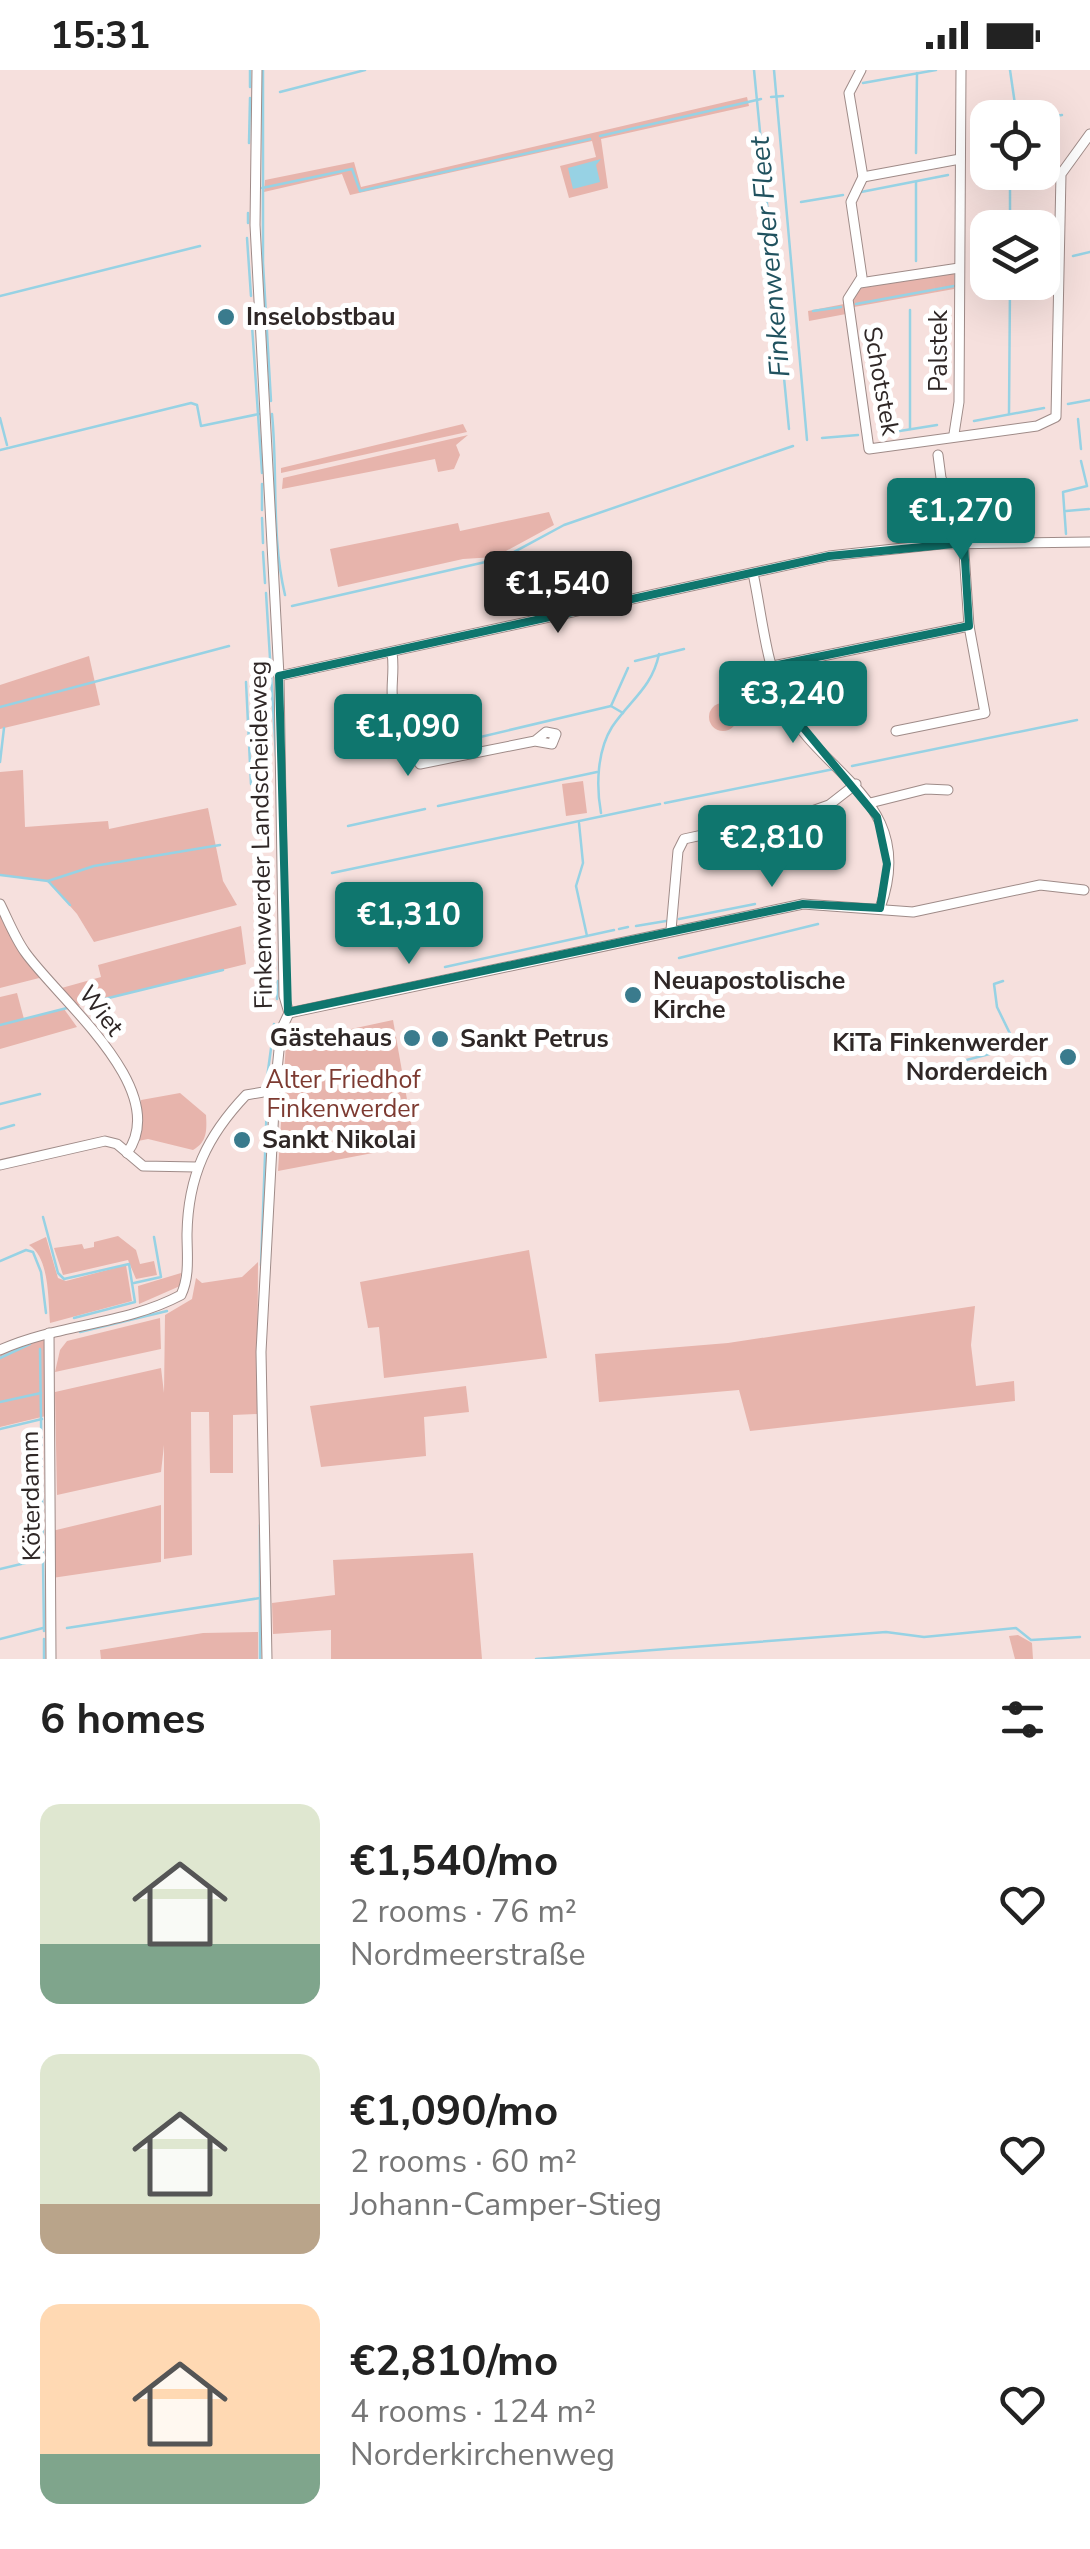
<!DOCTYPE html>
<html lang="en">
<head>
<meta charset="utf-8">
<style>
	:root { --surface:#fff; --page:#f6f6f6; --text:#222; --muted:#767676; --accent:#0f766e }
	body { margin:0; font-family:"Nunito Sans",sans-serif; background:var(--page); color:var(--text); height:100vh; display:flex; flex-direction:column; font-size:38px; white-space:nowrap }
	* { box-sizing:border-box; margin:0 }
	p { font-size:32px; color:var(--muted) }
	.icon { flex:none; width:55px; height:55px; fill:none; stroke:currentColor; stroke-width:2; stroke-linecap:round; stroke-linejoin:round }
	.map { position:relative; height:1589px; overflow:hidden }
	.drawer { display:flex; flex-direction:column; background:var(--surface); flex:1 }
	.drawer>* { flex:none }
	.controls { position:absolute; left:970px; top:30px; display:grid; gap:20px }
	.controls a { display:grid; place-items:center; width:90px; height:90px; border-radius:20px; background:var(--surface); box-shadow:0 10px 40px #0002; font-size:50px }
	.price { position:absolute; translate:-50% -85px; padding:0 22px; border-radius:10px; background:var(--accent); color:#fff; font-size:32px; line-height:65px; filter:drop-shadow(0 2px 5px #0008) }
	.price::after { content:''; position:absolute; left:50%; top:60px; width:30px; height:22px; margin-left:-15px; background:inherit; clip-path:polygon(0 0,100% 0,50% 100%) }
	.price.on { background:#222; color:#fff }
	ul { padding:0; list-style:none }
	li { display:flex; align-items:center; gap:30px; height:250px; padding:0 40px }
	li span { display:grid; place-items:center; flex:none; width:280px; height:200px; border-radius:20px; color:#555 }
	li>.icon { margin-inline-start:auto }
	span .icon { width:120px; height:120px; fill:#fffc; stroke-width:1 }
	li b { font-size:42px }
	h2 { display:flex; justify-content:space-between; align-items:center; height:120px; padding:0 40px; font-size:42px }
	.status { display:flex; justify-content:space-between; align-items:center; height:70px; padding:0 50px; background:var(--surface); direction:ltr }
	.status svg { height:28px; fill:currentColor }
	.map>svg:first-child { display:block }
	.green { fill:#e7b4ac }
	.water { fill:#97d2e4 }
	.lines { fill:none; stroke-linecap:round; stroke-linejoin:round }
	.stream { stroke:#97d2e4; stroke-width:2.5 }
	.minor-casing { stroke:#9f8b88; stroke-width:11 }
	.minor { stroke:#fff; stroke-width:9 }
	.marked { fill:none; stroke:#0f766e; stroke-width:8; stroke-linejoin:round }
	.poi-dot { fill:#3a7b8d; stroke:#fff; stroke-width:4 }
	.labels { text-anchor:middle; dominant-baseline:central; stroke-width:10; stroke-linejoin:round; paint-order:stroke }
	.poi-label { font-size:25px; font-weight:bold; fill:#2f2726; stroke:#fff; text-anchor:start }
	.street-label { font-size:25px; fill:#2f2726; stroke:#fff }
	.park-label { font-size:25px; fill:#7d3a31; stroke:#fff }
	.water-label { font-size:28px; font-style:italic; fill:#20525f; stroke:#fff }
</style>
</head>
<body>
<div class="status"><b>15:31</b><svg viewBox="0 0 49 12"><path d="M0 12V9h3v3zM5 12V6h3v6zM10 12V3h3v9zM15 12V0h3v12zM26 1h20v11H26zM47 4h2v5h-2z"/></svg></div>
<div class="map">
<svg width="1090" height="1589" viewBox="0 0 1090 1589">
	<rect width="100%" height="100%" fill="#f6e0dd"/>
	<!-- green -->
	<g class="green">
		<path d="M747,27l2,9 -148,33 7,49 -39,10 -9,-32 36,-9 -4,-16 -242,54 -8,-21 -78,18 1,-12 89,-18 7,25z"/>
		<path d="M954,202v17l-100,18 -2,-11 10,-8z"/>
		<path d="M844,234l2,10 -37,7 -1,-10z"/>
		<path d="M463,354l4,8 -186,41v-5z"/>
		<path d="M468,365l-12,10 4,10 -6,14 -16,3 -3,-13 -153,30 1,-11z"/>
		<path d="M549,442l5,13 -59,32 -32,2 -125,28 -8,-38 128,-26 2,8z"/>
		<path d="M89,586l11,49 -100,24v-44z"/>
		<circle cx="723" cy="647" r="14"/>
		<path d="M23,700l2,57 83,-6 1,8 99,-21 15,73 14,24 -143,37 -17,-28 -29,-33 -48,-6v-103z"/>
		<path d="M583,711l4,32 -21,3 -4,-32z"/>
		<path d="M0,843l47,63 -47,12z"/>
		<path d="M241,856l5,38 -173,43 -15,-18 43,-12 -3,-12z"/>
		<path d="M17,923l7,26 40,-10 13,18 -77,22v-52z"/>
		<path d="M393,950l22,125 -137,26 8,-128z"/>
		<path d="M180,1023l26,22c1,16 1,27 -13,35l-45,-11 -10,2 3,-41z"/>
		<path d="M118,1166l18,14 4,14 14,-3 3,14 -21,4 -8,-19 -65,15 -9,-27 28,-4 2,5 10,-2v-5z"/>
		<path d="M46,1167l12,41 8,3 60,-16 6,36 -82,22c-2,-22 0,-65 -21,-78z"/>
		<path d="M529,1180l18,108 -163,20 -5,-51 -11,1 -8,-46z"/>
		<path d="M258,1192l-1,152 -24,1v58h-23l-1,-61h-18l1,143 -28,4v-114l-3,27 -104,23 -2,-103 106,-24 3,25 1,-78 27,-16 4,-21 6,5 40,-6z"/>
		<path d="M181,1203l-1,13 -41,18 -1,-18z"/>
		<path d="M975,1236l-4,39 5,41 38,-5 1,20 -265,30 -11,-41 -140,12 -4,-48 133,-11z"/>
		<path d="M160,1248l1,31 -106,23 5,-22 7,-9z"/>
		<path d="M49,1263l1,82 -50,12v-77z"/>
		<path d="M466,1316l3,26 -45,5 2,39 -105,11 -11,-61z"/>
		<path d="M161,1435v57l-109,16v-47z"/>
		<path d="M473,1483l9,106h-151v-29l-58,4 -1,-31 63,-8 -2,-35z"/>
		<path d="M258,1562v27h-157l-1,-9 103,-17z"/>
		<path d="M1018,1565l14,8 1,16h-18l-6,-23z"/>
	</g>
	<!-- water -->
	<path class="water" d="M601,89l-5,6 4,17 -27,7 -5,-21z"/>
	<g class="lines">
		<!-- stream -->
		<g class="stream">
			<path d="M250,0v17"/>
			<path d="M263,0v193l8,138"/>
			<path d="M754,0l35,359"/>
			<path d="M774,0l33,370"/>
			<path d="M1010,0l7,48"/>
			<path d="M863,13l73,-13"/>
			<path d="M280,22l85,-22"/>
			<path d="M771,27l12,-1"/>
			<path d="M1042,48l20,-3"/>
			<path d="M600,66l161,-37"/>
			<path d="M249,73l1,-45"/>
			<path d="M916,83l1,-80"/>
			<path d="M1042,86l6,-1"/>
			<path d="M979,99l9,-2"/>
			<path d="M916,112v79"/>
			<path d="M262,118l90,-19 8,22 230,-52"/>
			<path d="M861,122l87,-17"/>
			<path d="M801,132l42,-7"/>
			<path d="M248,143v10"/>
			<path d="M1010,158v-49"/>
			<path d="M247,168l4,58"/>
			<path d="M1073,186l17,-4"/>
			<path d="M1042,194l13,-3"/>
			<path d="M975,211l13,-3"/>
			<path d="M0,226l200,-50"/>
			<path d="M856,234l98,-18"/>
			<path d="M910,240v119"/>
			<path d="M251,241l11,162"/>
			<path d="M813,241l28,-4"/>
			<path d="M1068,334l22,-4"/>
			<path d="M272,344c6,60 -1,122 13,181"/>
			<path d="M1009,344l1,-129"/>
			<path d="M0,348l7,27"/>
			<path d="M1078,349l3,30"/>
			<path d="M974,351l70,-13"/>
			<path d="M881,364l56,-9"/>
			<path d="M822,368l36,-3"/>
			<path d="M0,380l191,-47 6,2 4,21 58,-12"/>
			<path d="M262,414v26"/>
			<path d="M1066,441l23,-2"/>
			<path d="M262,448l1,25"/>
			<path d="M1066,464l-3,-42 24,-6 -6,-25"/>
			<path d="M263,482l2,31"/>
			<path d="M266,523l10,163"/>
			<path d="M292,536l211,-48 61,-33 229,-79"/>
			<path d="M635,591l49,-12"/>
			<path d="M246,612l5,102"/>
			<path d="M0,637l229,-61"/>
			<path d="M623,643l-12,-7 17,-38"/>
			<path d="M421,681l190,-45"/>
			<path d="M0,692l4,-34"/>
			<path d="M852,696l225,-46"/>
			<path d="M665,733l169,-34"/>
			<path d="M438,736l159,-34"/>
			<path d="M601,743c-5,-27 -4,-62 11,-86 18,-27 40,-39 47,-73"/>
			<path d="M579,753l4,40 -7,23 11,50"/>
			<path d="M348,756l77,-17"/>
			<path d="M332,803l328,-69"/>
			<path d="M0,805l48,6 22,24"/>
			<path d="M48,811l46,-15 126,-21"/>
			<path d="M679,849l76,-15"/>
			<path d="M636,856l30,-5"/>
			<path d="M619,859l9,-2"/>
			<path d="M679,888l139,-34"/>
			<path d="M445,897l169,-37"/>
			<path d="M279,900v-9"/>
			<path d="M1003,911l-9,3 3,23 19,39"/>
			<path d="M277,929l1,-18"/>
			<path d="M84,934l139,-34"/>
			<path d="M0,955l67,-17"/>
			<path d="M273,961l1,-7"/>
			<path d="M939,997l90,-23"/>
			<path d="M267,1008l5,-37"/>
			<path d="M0,1034l40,-10"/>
			<path d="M0,1059l14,-4"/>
			<path d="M43,1147l15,56 6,6 65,-15 6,38 -61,16"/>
			<path d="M0,1191l26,-11 7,2 8,20 5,41"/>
			<path d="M261,1195l6,-164"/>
			<path d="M134,1213l27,-6 -7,-40"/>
			<path d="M80,1262l87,-21"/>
			<path d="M40,1279l4,282"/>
			<path d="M0,1288l30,-14"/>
			<path d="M0,1332l41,-9"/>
			<path d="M0,1359l42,-10"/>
			<path d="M260,1455v134"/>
			<path d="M0,1499l42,-10"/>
			<path d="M67,1558l193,-30"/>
			<path d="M0,1569l43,-11"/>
			<path d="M44,1589v-20"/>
			<path d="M536,1589l350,-27 38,5 92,-9 15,12 49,-3"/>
		</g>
		<defs>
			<g id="minor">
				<path d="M257,0l-2,155 24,451 5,320 5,17 -8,17 -6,60 -14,262 6,307"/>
				<path d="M861,0l-12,23 14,84 -12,25 11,75 -14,22 21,150 168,-23 19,-9 5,-243 29,-40"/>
				<path d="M863,107l97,-18"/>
				<path d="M860,213l99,-15"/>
				<path d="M954,364l5,-32 2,-332"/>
				<path d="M753,503c9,42 13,94 33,133 35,69 133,96 94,202"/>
				<path d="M392,583c3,18 -2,35 1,50 1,8 23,57 27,61l115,-23 17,3 4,-10 -10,-2 -11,9"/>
				<path d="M773,596l196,-40"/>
				<path d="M279,606l550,-120 112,-12 149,-2"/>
				<path d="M896,661l89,-18 -16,-87 -7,-103 -21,-45 -3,-23"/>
				<path d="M870,733l56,-14 22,1"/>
				<path d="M0,834c8,16 15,34 25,48 33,47 148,138 102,201"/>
				<path d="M671,860l7,-79 6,-12 128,-28 17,-6 27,-21"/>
				<path d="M289,943l514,-109 110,8 127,-27 44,5"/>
				<path d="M0,1095l105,-24 12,3 26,22 53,1"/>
				<path d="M49,1263l2,326"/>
				<path d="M0,1280c57,-26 125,-25 181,-55 9,-19 6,-40 6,-61 1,-58 20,-98 59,-139l29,-5"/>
			</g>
		</defs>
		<!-- minor casing -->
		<use href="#minor" class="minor-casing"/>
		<!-- minor -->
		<use href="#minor" class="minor"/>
	</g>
	<!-- marked area -->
	<path class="marked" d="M964,473l5,83 -196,40 14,42 90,109 10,47 -7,44 -77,-4 -515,108 -9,-336 550,-120z"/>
	<!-- markers -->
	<g class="poi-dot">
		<circle cx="226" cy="247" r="10"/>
		<circle cx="633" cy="925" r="10"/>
		<circle cx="412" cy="968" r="10"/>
		<circle cx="440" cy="969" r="10"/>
		<circle cx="1068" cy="987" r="10"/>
		<circle cx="242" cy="1070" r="10"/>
	</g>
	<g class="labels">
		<!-- poi labels -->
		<g class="poi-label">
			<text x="246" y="247">Inselobstbau</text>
			<text x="653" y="911">Neuapostolische<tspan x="653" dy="29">Kirche</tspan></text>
			<text x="392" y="968" text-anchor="end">Gästehaus</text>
			<text x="460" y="969">Sankt Petrus</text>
			<text x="1048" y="973" text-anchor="end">KiTa Finkenwerder<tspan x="1048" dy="29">Norderdeich</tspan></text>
			<text x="262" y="1070">Sankt Nikolai</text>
		</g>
		<!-- street labels -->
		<g class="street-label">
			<text transform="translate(939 281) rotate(-90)">Palstek</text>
			<text transform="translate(881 311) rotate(80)">Schotstek</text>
			<text transform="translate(261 765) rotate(-91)">Finkenwerder Landscheideweg</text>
			<text transform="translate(101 941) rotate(52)">Wiet</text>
			<text transform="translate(31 1426) rotate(-91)">Köterdamm</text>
		</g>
		<!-- park labels -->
		<g class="park-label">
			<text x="343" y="1010">Alter Friedhof<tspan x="343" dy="29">Finkenwerder</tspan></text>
		</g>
		<!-- water labels -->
		<g class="water-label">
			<text transform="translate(770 187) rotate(-95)">Finkenwerder Fleet</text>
		</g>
	</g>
</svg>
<div class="controls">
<a><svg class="icon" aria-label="locate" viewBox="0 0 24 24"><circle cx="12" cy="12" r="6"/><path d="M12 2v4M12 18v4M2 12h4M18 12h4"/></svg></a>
<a><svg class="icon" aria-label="layers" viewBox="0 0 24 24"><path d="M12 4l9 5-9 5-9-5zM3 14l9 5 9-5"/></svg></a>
</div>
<b class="price" style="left:961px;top:493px">€1,270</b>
<b class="price on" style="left:558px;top:566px">€1,540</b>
<b class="price" style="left:793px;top:676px">€3,240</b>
<b class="price" style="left:408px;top:709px">€1,090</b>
<b class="price" style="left:772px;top:820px">€2,810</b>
<b class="price" style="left:409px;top:897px">€1,310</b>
</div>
<section class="drawer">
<h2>6 homes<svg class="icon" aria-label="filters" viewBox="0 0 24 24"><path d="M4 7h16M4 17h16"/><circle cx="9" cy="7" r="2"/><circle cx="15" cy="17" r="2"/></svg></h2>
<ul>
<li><span style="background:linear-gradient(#dfe7d0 70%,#7fa58c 0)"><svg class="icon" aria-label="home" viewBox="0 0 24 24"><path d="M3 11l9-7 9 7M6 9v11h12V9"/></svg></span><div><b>€1,540/mo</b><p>2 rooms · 76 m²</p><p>Nordmeerstraße</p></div><svg class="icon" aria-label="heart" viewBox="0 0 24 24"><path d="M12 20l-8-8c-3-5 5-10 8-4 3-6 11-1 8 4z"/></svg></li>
<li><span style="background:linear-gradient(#dfe7d0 75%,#b9a48a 0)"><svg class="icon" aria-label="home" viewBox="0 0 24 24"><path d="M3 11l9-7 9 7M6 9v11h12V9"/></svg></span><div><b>€1,090/mo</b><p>2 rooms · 60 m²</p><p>Johann-Camper-Stieg</p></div><svg class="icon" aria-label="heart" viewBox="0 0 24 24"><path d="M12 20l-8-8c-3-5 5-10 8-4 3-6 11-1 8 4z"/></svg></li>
<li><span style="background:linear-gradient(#ffd9b3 75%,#7fa58c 0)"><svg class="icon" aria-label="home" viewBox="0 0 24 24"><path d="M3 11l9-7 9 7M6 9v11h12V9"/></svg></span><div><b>€2,810/mo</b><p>4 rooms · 124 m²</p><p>Norderkirchenweg</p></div><svg class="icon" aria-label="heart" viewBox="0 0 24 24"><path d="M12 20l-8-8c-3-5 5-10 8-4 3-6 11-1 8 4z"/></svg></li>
</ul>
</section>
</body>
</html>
